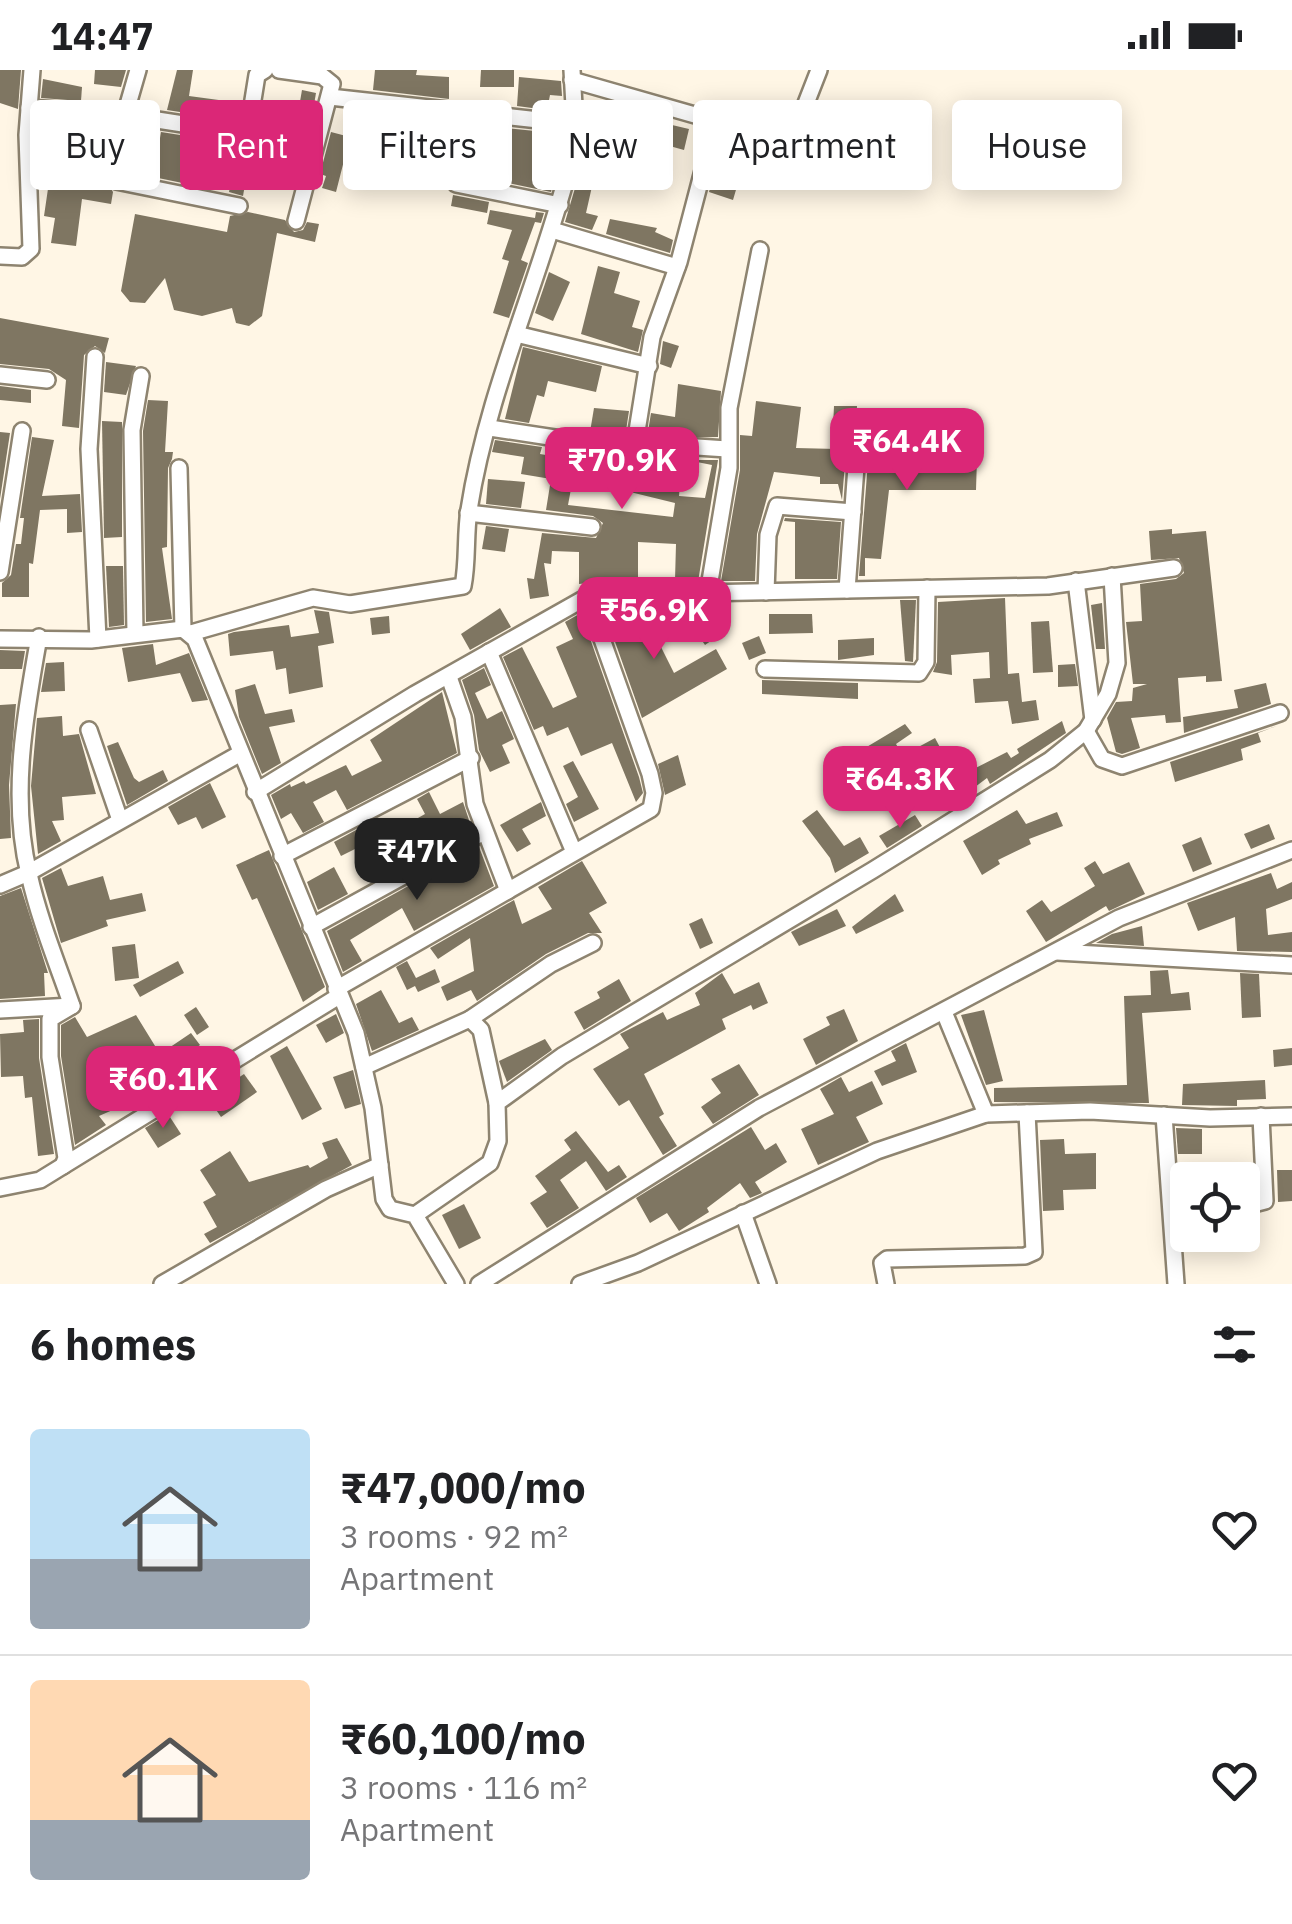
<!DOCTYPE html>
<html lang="en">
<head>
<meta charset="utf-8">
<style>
	:root { --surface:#fff; --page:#f6f6f6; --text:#202124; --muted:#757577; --line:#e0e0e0; --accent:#db2777 }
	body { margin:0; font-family:"IBM Plex Sans",sans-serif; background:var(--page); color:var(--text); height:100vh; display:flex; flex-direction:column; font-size:38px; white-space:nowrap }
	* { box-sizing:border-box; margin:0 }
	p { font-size:32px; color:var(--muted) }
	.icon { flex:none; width:55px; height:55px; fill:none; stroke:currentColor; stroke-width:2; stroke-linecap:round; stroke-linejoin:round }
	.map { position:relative; height:1214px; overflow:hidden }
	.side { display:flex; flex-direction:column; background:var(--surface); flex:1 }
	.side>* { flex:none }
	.guide { position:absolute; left:30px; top:30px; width:1232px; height:90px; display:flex; gap:20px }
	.buttons { position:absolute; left:1170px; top:1092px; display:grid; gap:20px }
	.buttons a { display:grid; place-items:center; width:90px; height:90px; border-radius:10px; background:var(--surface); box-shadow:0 5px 25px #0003; font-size:50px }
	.price { position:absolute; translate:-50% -85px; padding:0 22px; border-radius:20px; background:var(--accent); color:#fff; font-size:32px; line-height:65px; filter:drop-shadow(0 2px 5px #0008) }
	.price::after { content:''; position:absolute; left:50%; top:60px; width:30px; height:22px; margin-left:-15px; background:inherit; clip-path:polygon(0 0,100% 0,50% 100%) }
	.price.selected { background:#222; color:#fff }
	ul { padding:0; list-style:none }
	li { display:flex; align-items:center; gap:30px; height:250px; padding:0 30px }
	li+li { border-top:2px solid var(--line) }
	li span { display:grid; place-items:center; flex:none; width:280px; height:200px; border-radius:10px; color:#555 }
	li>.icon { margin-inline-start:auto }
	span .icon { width:120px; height:120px; fill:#fffc; stroke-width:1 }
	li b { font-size:42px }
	h2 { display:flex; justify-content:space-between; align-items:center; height:120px; padding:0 30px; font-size:42px }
	.pill { padding:0 35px; border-radius:10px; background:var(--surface); box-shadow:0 5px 25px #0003; font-size:35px; line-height:90px }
	.pill.selected { background:var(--accent); color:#fff }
	.status { display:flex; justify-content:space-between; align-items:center; height:70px; padding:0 50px; background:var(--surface); direction:ltr }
	.status svg { height:28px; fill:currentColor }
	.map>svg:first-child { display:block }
	.building { fill:#7f7662; fill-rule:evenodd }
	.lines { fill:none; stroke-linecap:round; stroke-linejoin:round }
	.minor-casing { stroke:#8e8470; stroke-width:20 }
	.minor { stroke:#fff; stroke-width:15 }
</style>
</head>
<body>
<div class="status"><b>14:47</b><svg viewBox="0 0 49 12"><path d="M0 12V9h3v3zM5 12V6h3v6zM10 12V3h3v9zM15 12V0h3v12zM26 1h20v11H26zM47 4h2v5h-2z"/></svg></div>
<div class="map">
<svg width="1292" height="1214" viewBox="0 0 1292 1214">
	<rect width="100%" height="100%" fill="#fff6e5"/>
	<!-- building -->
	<g class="building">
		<path d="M0,0h21l-3,39 -18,-6z"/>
		<path d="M95,0h31l-5,17 -27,-3z"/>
		<path d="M177,0h16l-4,26 52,7 -3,18 -71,-11z"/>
		<path d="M375,0h42l-1,5 33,2v22l-76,-9z"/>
		<path d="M481,0h33v17h-34z"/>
		<path d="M519,7l42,4 1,15 -12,-1 -3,15 -30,-4z"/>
		<path d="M43,9l39,8 -1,14 -40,-3z"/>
		<path d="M302,20l14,3 -4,23 -14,-3z"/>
		<path d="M364,42l24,3 -7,35 -23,-4z"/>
		<path d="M427,49l17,2v30l-17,-1z"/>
		<path d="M39,50l73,5 -7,54 8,13 -2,12 -29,-5 -6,47 -25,-3 4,-25 -11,-2 11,-75 -17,-1z"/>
		<path d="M478,55l67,7 -2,16 17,6 -9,38 -87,-18 2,-25h8z"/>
		<path d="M672,55l17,4 -5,21 -18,-5z"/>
		<path d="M161,62l51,8 -10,47 -73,-15 1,-14 26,4z"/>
		<path d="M331,62l19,5 -14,55 -14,-4 4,-12 -6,-2z"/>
		<path d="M722,74l10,2 -8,32 14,5 -5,17 -24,-8z"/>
		<path d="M236,84l14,2 -7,40 -14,-4z"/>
		<path d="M578,108l15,4 -7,31 12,3 -6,14 -27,-8z"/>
		<path d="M453,125l36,7 -2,11 -36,-7z"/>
		<path d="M490,140l45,8 1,-6 8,1 -3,10 -6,-1 -14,38 7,3 -19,55 -16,-5 16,-52 -7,-2 10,-29 -25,-6z"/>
		<path d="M248,142l37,8 9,12 9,-2 4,-8 12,2 -4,18 -38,-9 -15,83 -13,10 -13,-3 -4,-15 -30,8 -28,-6 -9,-32 -20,25 -15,-1 -9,-11 14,-77 92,18 3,-16z"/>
		<path d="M610,149l47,9 -2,4 18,8 -3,13 -64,-19z"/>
		<path d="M598,196l22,6 -6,21 26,8 -8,26 11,3 -5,22 -57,-18z"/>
		<path d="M549,202l21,10 -17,39 -18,-8z"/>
		<path d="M0,248l109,20 -4,15 -10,-7 -11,9 -5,73 -17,-2 4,-46 -17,-11 -49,-5z"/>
		<path d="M663,271l16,5 -8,22 -11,-4z"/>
		<path d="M523,277l79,19 -6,26 -48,-11 -4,16 -7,-2 -8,28 -24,-4z"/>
		<path d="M106,292l30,4 -10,29 -22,-3z"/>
		<path d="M678,314l43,7 -3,46 -71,1 4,-25 24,4z"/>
		<path d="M0,316l31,4v13l-31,-3z"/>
		<path d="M148,330l20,1 -3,51h8l-1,7 -4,9 -1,79 -5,1 10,71 -26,3 -3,-191z"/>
		<path d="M756,331l45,6 -5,41 41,1v14h8l-3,37 -4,-16h-18v-7l-46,-5 -17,62 -2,47h-34l19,-111v-35l12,1z"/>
		<path d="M834,336h23l-1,23 -23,-1z"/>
		<path d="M594,338l35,3 -4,26 -35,-5z"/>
		<path d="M910,342l14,1 -1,21h-14z"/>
		<path d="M102,351l20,1v115l-18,1z"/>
		<path d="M866,352l38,3v16l-38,-2z"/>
		<path d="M0,362l10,1 -10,66z"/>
		<path d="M32,367l22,3 -12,56 38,-2 2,38 -15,1v-24l-27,1 -7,54 -4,-1v34h-27v-14l9,-8 5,-31h5l3,-26h-4z"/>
		<path d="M495,370l47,7 -2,7 41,7 2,-7 16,2 -2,9 29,5 2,-10h90l-20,122 -23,-2 1,-36 -38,-2v36l-59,6v-32l-27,-1 -1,13 -7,-1 5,33 -19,3 -3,-21 7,1 8,-46 54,5 7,-15 -10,-7 -47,-6 5,-31 -30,-5 3,-17 -32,-5zM682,389l30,6 -7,33 -26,-2zM573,408l102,25 -2,14 -105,-12z"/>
		<path d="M943,387l34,1 -1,32h-87l-8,69 -16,-1v18h-6l9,-114 75,4z"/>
		<path d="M488,409l37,3 -4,26 -35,-4z"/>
		<path d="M785,448l56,4 -4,57h-42v-57l-11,-1z"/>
		<path d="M486,456l23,3 -4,23 -23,-3z"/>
		<path d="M1172,459v5l34,-3 16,150 -16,1v-6l-28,2 3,44 -15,1 -1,-8 -34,3 9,30 -18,6 -6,-2 -9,-34 9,-16 16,-1 1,-13 14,-4h-14l-7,-62 16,-1 -2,-37 36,-5 8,-6 -5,-15 -28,2 -2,-29z"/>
		<path d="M106,496h17l1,59 -15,2z"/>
		<path d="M1005,528l3,76 11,-1 3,29 14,-2 3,20 -27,4 -4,-23 -33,2 -2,-24 17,-1 -1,-26 -38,3 1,20 -19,-3 4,-10 1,-60z"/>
		<path d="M900,530h16l-3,62 -8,-1z"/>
		<path d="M617,532l5,13 19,-8 33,66 42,-24 11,20 -85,49 -40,-113z"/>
		<path d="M1102,533l3,46h-9l-5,-44z"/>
		<path d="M704,534l20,28 -19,13 -19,-28z"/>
		<path d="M500,538l11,19 -41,23 -9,-16z"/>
		<path d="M314,540l15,2 5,31 -16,3 5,41 -34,7 -3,-26 -10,2 -3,-19 -43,5 -2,-22 6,-2 55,-7 2,12 28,-4z"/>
		<path d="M581,543l58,164 4,16 -7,9 -24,-59 -31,13 -13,-29 -21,9 -4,-10 -9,4 -31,-73 19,-10 31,61 24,-11 -21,-50 17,-8 -8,-17z"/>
		<path d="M769,544h43l1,19 -44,1z"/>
		<path d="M389,546l1,17 -18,2 -2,-17z"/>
		<path d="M1049,551l4,51 -20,1 -2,-51z"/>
		<path d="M759,566l7,17 -17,7 -7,-17z"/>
		<path d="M874,568v17l-36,5v-20z"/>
		<path d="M153,574l3,21 33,-12 19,47 -16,2 -12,-29 -52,9 -6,-34z"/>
		<path d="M0,580l25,1 -3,18h-22z"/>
		<path d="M64,592l1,29 -24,1 5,-29z"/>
		<path d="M1075,594l3,22 -20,1v-22z"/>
		<path d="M484,598l7,17 -16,8 12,26 15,-8 12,28 -12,6 8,18 -20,9 -11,-22 -5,-35 -12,-35z"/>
		<path d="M762,610l96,3v16l-96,-5z"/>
		<path d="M1266,613l5,21 -87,29 -1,-16 55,-9 -4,-18z"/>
		<path d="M255,614l10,30 27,-5 3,13 -26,5 12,36 -19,11 -23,-57 -4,-27z"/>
		<path d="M442,622l15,61 -110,57 -11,-20 -23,12 11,20 -21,11 -12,-20 -10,6 -10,-24 19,-11 1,3 13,-6 2,3 40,-19 6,11 30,-15 -12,-21z"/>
		<path d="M16,634l-7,81 2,53 -11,1v-134z"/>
		<path d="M62,646l1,20 16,-2 17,60 -34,3 2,23 -12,1 9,20 -23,13 -7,-68 6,-68z"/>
		<path d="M1062,651l4,12 -76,51 -3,-6 -20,15 -11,-15 51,-26 4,6 8,-5 -2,-4z"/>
		<path d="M905,654l7,9 -16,11 4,7 -13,8 -4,-6 -31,23h-14l-1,-18 13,-1z"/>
		<path d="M1277,656l-19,7 3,9 -20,7 2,11 -68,22 -5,-20z"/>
		<path d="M935,668l8,15 -25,13 -7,-15z"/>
		<path d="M118,672l16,36 5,4 24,-12 5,11 -41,24 -20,-59z"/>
		<path d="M678,685l8,30 -21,10 -7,-31z"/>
		<path d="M573,691l26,48 -25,13 -8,-18 12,-7 -15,-31z"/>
		<path d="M210,713l16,34 -24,12 -6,-12 -18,8 -10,-18z"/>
		<path d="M429,722l11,22 23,-12 8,24 -43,24 -6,-10 -37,21 6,9 -13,7 -21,-29 -16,8 -7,-14 35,-19 8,15 9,-6 2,3 37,-21 -8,-15z"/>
		<path d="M541,732l5,14 -24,13 9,15 -14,8 -17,-27z"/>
		<path d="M817,740l27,36 16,-9 9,16 -34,20 -5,-15 -28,-37z"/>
		<path d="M1017,740l9,14 31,-12 6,14 -34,13 2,5 -33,16 2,4 -18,11 -19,-34z"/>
		<path d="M915,745l7,11 -35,22 -8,-12z"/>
		<path d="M1269,754l6,15 -24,10 -7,-15z"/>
		<path d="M1201,767l11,27 -19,8 -11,-27z"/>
		<path d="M479,777l15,39 -80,45 -12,-23 -52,32 12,21 -19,11 -16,-41z"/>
		<path d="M269,780l56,137 -22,15 -46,-104 -5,2 -16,-35z"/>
		<path d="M582,791l25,42 -18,10 13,20h-14l-42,21 -69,47 -6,-11 -24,11 -6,-14 33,-16 -4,-33 -32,21 -8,-11 84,-48 8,24 30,-15 -14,-22z"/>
		<path d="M1095,791l8,13 26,-12 16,32 -36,17 -3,-5 -60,36 -20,-31 16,-11 9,12 44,-26 -11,-18z"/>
		<path d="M334,797l14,27 -30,16 -11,-28z"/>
		<path d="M61,798l7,18 35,-10 7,24 32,-7 4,18 -40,9 2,6 -47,17 -19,-65z"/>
		<path d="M1271,803l6,16 15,-7v17l-26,10 2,26 24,-3v20l-55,-1 -2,-34 -37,14 -11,-28z"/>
		<path d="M21,818l27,85h-4l1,23 -45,3v-103z"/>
		<path d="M895,824l9,17 -48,23 -4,-7z"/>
		<path d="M837,839l9,17 -47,20 -8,-14z"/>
		<path d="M702,848l11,25 -13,6 -11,-25z"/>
		<path d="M1142,856l2,20 -48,-3 16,-9z"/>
		<path d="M135,874l4,34 -24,3 -3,-34z"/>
		<path d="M178,891l6,12 -44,24 -7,-12z"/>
		<path d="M407,891l9,17 19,-9 5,13 -22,10 -3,-6 -8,4 -11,-23z"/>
		<path d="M1168,900l3,24 18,-2 2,18 -49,3 7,90 -155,-1v-14l133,-3 -3,-89 27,-1 -1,-24z"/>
		<path d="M722,903l12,21 25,-12 9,21 -15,7 -2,-5 -29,14 4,10 -82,45 20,40 -5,3 18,29 -14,9 -34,-55 -10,6 -26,-37 36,-21 -9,-14 43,-22 4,8 33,-15 -5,-12z"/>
		<path d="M1240,903l19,1 2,43 -19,1z"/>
		<path d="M619,909l12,22 -47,29 -10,-18 26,-14 -3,-6z"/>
		<path d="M381,920l18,33 13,-6 7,13 -47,21 -16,-47z"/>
		<path d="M196,937l13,20 -12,8 -13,-20z"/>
		<path d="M844,939l14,32 -42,24 -13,-26 27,-14 -4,-8z"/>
		<path d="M984,940l19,71 -17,4 -25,-70z"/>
		<path d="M336,944l8,19 -18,10 -10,-18z"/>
		<path d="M136,945l24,39 31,-21 9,12 -13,9 11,16 -61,37 -4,-6 -34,15 7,9 -31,20 -14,-89v-31l14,-8 12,20z"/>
		<path d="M39,949v39l15,96 -16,2 -6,-59 -7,1 -2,-22 -22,1 -1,-43 24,-2 -1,-12z"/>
		<path d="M545,969l7,11 -45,32 -8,-21z"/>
		<path d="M906,973l11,29 -35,14 -8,-15 22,-10 -5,-10z"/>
		<path d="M287,976l35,63 -20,11 -32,-64z"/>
		<path d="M1292,978v17l-18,2 -1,-17z"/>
		<path d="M739,994l20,31 -46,29 -12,-17 20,-14 -10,-14z"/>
		<path d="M353,1000l8,34 -16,5 -12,-32z"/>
		<path d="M244,1004l13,18 -36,25 -13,-19z"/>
		<path d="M841,1007l8,15 23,-11 11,23 -27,13 13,25 -51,23 -17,-36 33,-15 -14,-25z"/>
		<path d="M1265,1010l1,19 -29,1v6l-55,-1 1,-21z"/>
		<path d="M168,1044l13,20 -23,14 -13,-20z"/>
		<path d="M751,1057l14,23 11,-7 11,19 -32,20 7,11 -12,5 -10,-15 -33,25 2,4 -30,19 -12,-18 -17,10 -14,-25z"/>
		<path d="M1176,1058l26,1v25h-24z"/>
		<path d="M576,1061l32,41 11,-7 8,12 -21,14 -20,-30 -26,19 19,28 -32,20 -17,-25 17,-11 -12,-16 36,-26 -7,-10z"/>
		<path d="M337,1068l15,27 -142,78 -6,-9 13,-7 -14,-25 13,-7 -16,-25 30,-19 19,31 59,-17 2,3 18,-10 -6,-15z"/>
		<path d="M1064,1069l1,15 31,-1v36l-33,1 1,20 -21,1 -3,-71z"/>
		<path d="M1277,1100h15v31l-14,1z"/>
		<path d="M464,1134l17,34 -22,11 -17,-34z"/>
	</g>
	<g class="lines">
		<defs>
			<g id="minor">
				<path d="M279,0l43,6 10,8 -36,137"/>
				<path d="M572,10l207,59 17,-10 23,-59"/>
				<path d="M330,27l245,27"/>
				<path d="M29,38l96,7 13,-45"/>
				<path d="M456,114l104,21"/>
				<path d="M239,136l-123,-25 9,-66 116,18 7,-2 9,-56 8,-5"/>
				<path d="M552,160l125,37"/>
				<path d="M0,186l22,1 9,-8 -4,-114 5,-65"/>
				<path d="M516,264l133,32"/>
				<path d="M95,287l-6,92 9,190"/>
				<path d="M0,305l47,5"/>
				<path d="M490,358l144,22 48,-4 45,3"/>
				<path d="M634,380l18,-113 27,-75 37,-141"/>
				<path d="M179,398l4,161"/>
				<path d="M468,443l124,14"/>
				<path d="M0,502l22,-141"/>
				<path d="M1076,511l17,139"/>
				<path d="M847,520l10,-137 14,-4 59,5"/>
				<path d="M766,522l2,-57 9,-29 76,6"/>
				<path d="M708,523l21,-125v-60l31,-158"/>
				<path d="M191,563l122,-35 37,6 113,-18c5,-25 2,-50 6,-76 18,-118 71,-230 101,-346l5,-40 -3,-54"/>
				<path d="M135,564l-3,-204 9,-54"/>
				<path d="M39,567c-14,77 -29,160 -10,237 10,45 28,89 43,132"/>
				<path d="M0,569l91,1 92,-11 12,10 161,394 17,75 11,91 6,10 25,6 41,69"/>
				<path d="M489,582l85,200"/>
				<path d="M765,599l154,4 7,-11 1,-74"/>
				<path d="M449,607l14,40 12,87 33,87"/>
				<path d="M89,660l31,90"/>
				<path d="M1086,661l16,28 20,7 158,-53"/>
				<path d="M255,722l160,-98 172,-97 40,-9 71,5 350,-7 126,-18"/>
				<path d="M282,786l189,-98"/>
				<path d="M0,815l28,-12 213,-120"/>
				<path d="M311,857l173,-95"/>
				<path d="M1057,882l235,13"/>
				<path d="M336,919l315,-180 3,-16 -4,-19 -63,-177"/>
				<path d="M0,940l72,-4 -22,13v38l16,101 -3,8"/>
				<path d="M944,942l42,102 104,-3 120,7 82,-2"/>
				<path d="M470,949l81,-55 42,-21"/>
				<path d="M364,997l106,-48 11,11 16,73"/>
				<path d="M1164,1045l12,169"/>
				<path d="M0,1118l40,-8 299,-184"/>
				<path d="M1242,1137l23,-6 -4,-85"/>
				<path d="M743,1143l25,71"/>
				<path d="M415,1145l75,-52 8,-22 -1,-38 65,-47 311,-186 177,-110 36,-29 22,-37 9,-31 -5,-87"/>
				<path d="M162,1214l164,-95 54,-24"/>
				<path d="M479,1214l280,-176 360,-190 173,-68"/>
				<path d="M580,1214l58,-21 239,-112 109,-37"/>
				<path d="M886,1214l-4,-21 5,-4 138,-3 9,-4 -7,-139"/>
			</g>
		</defs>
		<!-- minor casing -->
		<use href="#minor" class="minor-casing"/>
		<!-- minor -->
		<use href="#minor" class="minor"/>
	</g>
</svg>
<div class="buttons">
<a><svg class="icon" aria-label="locate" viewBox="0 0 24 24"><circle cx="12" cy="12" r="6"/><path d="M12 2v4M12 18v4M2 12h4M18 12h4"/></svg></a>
</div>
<b class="price" style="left:907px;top:423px">₹64.4K</b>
<b class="price" style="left:622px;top:442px">₹70.9K</b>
<b class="price" style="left:654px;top:592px">₹56.9K</b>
<b class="price" style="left:900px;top:761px">₹64.3K</b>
<b class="price selected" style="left:417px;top:833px">₹47K</b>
<b class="price" style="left:163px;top:1061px">₹60.1K</b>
<div class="guide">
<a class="pill">Buy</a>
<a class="pill selected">Rent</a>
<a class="pill">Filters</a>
<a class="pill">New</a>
<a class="pill">Apartment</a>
<a class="pill">House</a>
</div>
</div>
<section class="side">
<h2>6 homes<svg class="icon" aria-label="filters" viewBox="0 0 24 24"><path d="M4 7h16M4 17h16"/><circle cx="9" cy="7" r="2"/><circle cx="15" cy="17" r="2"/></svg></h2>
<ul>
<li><span style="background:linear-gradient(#bfe0f5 65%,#9aa5b1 0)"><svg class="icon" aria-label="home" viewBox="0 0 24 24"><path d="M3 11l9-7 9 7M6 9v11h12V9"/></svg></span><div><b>₹47,000/mo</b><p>3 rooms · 92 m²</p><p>Apartment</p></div><svg class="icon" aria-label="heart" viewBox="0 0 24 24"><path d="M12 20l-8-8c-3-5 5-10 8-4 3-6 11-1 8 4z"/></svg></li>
<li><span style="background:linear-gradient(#ffd9b3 70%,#9aa5b1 0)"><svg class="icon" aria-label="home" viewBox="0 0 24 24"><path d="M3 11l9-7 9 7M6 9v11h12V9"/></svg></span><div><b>₹60,100/mo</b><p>3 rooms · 116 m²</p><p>Apartment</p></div><svg class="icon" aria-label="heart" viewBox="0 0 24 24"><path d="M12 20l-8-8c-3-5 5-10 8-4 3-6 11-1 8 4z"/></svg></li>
</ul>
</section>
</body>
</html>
